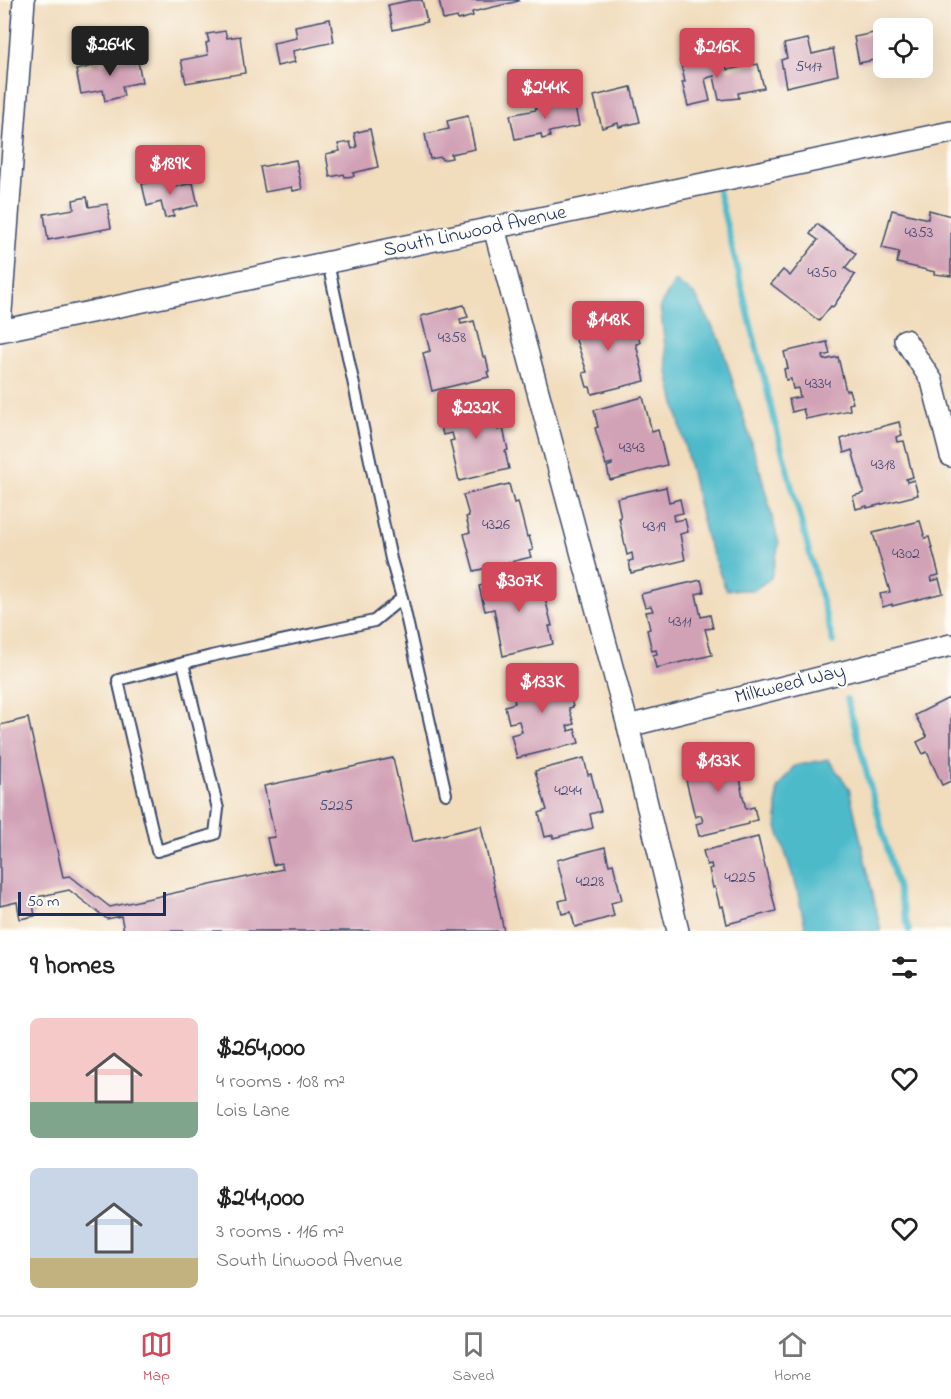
<!DOCTYPE html>
<html lang="en">
<head>
<meta charset="utf-8">
<style>
	:root { --surface:#fff; --page:#f6f6f6; --text:#222; --muted:#767676; --line:#e0e0e0; --accent:#d1495b }
	body { margin:0; font-family:"Indie Flower",sans-serif; background:var(--page); color:var(--text); height:100vh; display:flex; flex-direction:column; font-size:22px; white-space:nowrap }
	* { box-sizing:border-box; margin:0 }
	p { font-size:20px; color:var(--muted) }
	.icon { flex:none; width:33px; height:33px; fill:none; stroke:currentColor; stroke-width:2; stroke-linecap:round; stroke-linejoin:round }
	.map { position:relative; height:931px; overflow:hidden }
	.sheet { display:flex; flex-direction:column; background:var(--surface); flex:1 }
	.sheet>* { flex:none }
	.buttons { position:absolute; left:873px; top:18px; display:grid; gap:12px }
	.buttons a { display:grid; place-items:center; width:60px; height:60px; border-radius:9px; background:var(--surface); box-shadow:0 6px 24px #0002; font-size:30px }
	.scale { position:absolute; left:18px; bottom:15px; width:148px; box-sizing:border-box; padding-left:6px; border:3px solid #1b2f5e; border-top:0; font-size:16px; line-height:21px; white-space:nowrap; color:#1b2f5e; -webkit-text-stroke:4px #fdfcf7; paint-order:stroke }
	.price { position:absolute; translate:-50% -51px; padding:0 14px; border-radius:6px; background:var(--accent); color:#fff; font-size:20px; line-height:39px; filter:drop-shadow(0 2px 3px #0008) }
	.price::after { content:''; position:absolute; left:50%; top:36px; width:18px; height:14px; margin-left:-9px; background:inherit; clip-path:polygon(0 0,100% 0,50% 100%) }
	.price.current { background:#222; color:#fff }
	ul { padding:0; list-style:none }
	li { display:flex; align-items:center; gap:18px; height:150px; padding:0 30px }
	li span { display:grid; place-items:center; flex:none; width:168px; height:120px; border-radius:9px; color:#555 }
	li>.icon { margin-inline-start:auto }
	span .icon { width:72px; height:72px; fill:#fffc; stroke-width:1 }
	li b { font-size:26px }
	h2 { display:flex; justify-content:space-between; align-items:center; height:72px; padding:0 30px; font-size:26px }
	.tab-bar { display:flex; justify-content:space-around; align-items:center; height:84px; border-top:2px solid var(--line); background:var(--surface); font-size:16px; color:var(--muted) }
	.tab-bar a { display:grid; justify-items:center; gap:3px }
	.tab-bar .current { color:var(--accent) }
	.map>svg:first-child { display:block }
	.water { fill:#4ebaca; stroke:#347494; stroke-width:1.5 }
	.lines { fill:none; stroke-linecap:round; stroke-linejoin:round }
	.stream { stroke:#4ebaca; stroke-width:6 }
	.building { fill:#d1a1b5 }
	.service-casing { stroke:#3b496c; stroke-width:14 }
	.minor-casing { stroke:#3b496c; stroke-width:24 }
	.service { stroke:#fff; stroke-width:10 }
	.minor { stroke:#fff; stroke-width:21 }
	.labels { text-anchor:middle; dominant-baseline:central; stroke-width:4.5; stroke-linejoin:round; paint-order:stroke }
	.number-label { font-size:16px; fill:#484c74 }
	.street-label { font-size:20px; fill:#1b2f5e; stroke:#fdfcf7 }
</style>
</head>
<body>
<div class="map">
<svg width="951" height="931" viewBox="0 0 951 931">
	<rect width="100%" height="100%" fill="#fdfcf7"/>
	<filter id="ink" filterUnits="userSpaceOnUse"><feTurbulence type="fractalNoise" baseFrequency=".0167" numOctaves="2"/><feDisplacementMap in="SourceGraphic" scale="12" xChannelSelector="R" yChannelSelector="G"/><feConvolveMatrix kernelMatrix="1 2 1 2 8 2 1 2 1" color-interpolation-filters="sRGB"/></filter>
	<filter id="wash" filterUnits="userSpaceOnUse"><feTurbulence type="fractalNoise" baseFrequency=".008" numOctaves="4" result="noise"/><feDisplacementMap in="SourceGraphic" scale="24" xChannelSelector="R" yChannelSelector="G"/><feGaussianBlur stdDeviation="1.35" result="paint"/><feColorMatrix in="noise" values="0 0 0 0 0 0 0 0 0 0 0 0 0 0 0 0 0 1.4 0 .05"/><feComposite in="paint" operator="in"/></filter>
	<g filter="url(#wash)">
		<rect width="100%" height="100%" fill="#f1dcbc"/>
		<!-- water -->
		<g class="water">
			<path d="M675,281l20,14 25,45 41,134 18,70 -8,34 -17,12h-28l-20,-53 -37,-159 -9,-72z"/>
			<path d="M828,759l21,29 32,143h-75l-9,-42 -20,-62v-38l17,-23z"/>
		</g>
		<g class="lines">
			<!-- stream -->
			<g class="stream">
				<path d="M717,186l59,241 57,215"/>
				<path d="M847,699l62,232"/>
			</g>
		</g>
		<g id="blocks">
			<!-- building -->
			<g class="building">
				<path d="M412,0h10l5,22 -34,8 -5,-25z"/>
				<path d="M439,0h80v1l-47,11 1,4 -15,4 -1,-3 -14,3z"/>
				<path d="M330,19l4,23 -41,9 2,11 -18,4 -4,-23 24,-5 -2,-12z"/>
				<path d="M919,23l2,5h-23z"/>
				<path d="M225,31l2,7 13,-2 5,37 -59,10 -5,-23 27,-5 -2,-12 3,-1 -2,-8z"/>
				<path d="M884,31v27l-25,5 -5,-26z"/>
				<path d="M808,39l4,15 21,-5 5,26 -52,12 -5,-27 6,-2 -3,-14z"/>
				<path d="M702,55l1,5 20,-5 4,15 31,-6 6,24 -26,5 1,5 -20,2 -5,-24 -4,1 -5,2 5,22 -22,5 -6,-24h3l-5,-22z"/>
				<path d="M137,56l5,26 -20,4 2,10 -19,5 -2,-11 -22,4 -5,-24 17,-4 -1,-4 8,-2 1,4z"/>
				<path d="M631,87l9,35 -21,5 -1,-4 -16,5 -8,-32z"/>
				<path d="M552,100l1,6 21,-4 5,24 -30,6 1,5 -8,2 -1,-5 -26,5 -5,-24 26,-5 -1,-7z"/>
				<path d="M468,116l7,33 -24,5 1,4 -10,2 -1,-3 -11,2 -5,-25 24,-5 -2,-8z"/>
				<path d="M370,129l8,38 -25,6 1,3 -9,1 -1,-3 -14,3 -4,-23 14,-3 -2,-7 12,-2 2,7 5,-2 -3,-14z"/>
				<path d="M296,160l6,29 -9,2 -1,-4 -27,5 -5,-25z"/>
				<path d="M168,179l3,9 22,-5 5,22 -25,6 1,5 -9,2 -4,-16 -14,4 -5,-22z"/>
				<path d="M87,197l2,10 18,-3 4,24 -63,12 -4,-26 30,-5 -1,-9z"/>
				<path d="M892,210l36,9 1,-9 22,6v60l-17,-2 1,-2 -38,-9 2,-11 -17,-4z"/>
				<path d="M817,224l39,30 -11,14 10,7 -22,32 -2,-1 -12,15 -48,-37 12,-14 7,6 28,-36 -8,-6z"/>
				<path d="M464,305l4,12 -8,2 1,5 13,-3 9,36h3l3,14 -2,1 2,5 -57,14 -9,-38 7,-2 -9,-35z"/>
				<path d="M622,309l6,24 9,-2 3,12 -4,1 9,37 -53,13 -2,-7h-3l-4,-14 4,-1 -12,-35 5,-2 -1,-4 -5,1 -3,-12z"/>
				<path d="M827,342l3,12 -7,2 1,4 14,-3 8,34 3,-1 4,13 -4,1 1,6 -44,9 -3,-10 -11,3 -3,-13 11,-2 -2,-9 -5,1 -2,-10 -5,1 -2,-11 4,-1 -4,-16z"/>
				<path d="M643,397l9,35 6,-2 9,35 -57,15 -3,-13 5,-2v-2l-6,2 -11,-37 3,-1 -4,-17z"/>
				<path d="M491,399l1,3 4,-1 3,13 -4,1 3,15 5,-2 5,22 -3,1 4,18 -50,12 -9,-40 4,-1 -2,-7 -9,2 -3,-13 9,-2 -3,-10z"/>
				<path d="M899,422l3,13 -6,2 1,5 7,-1 9,36 -7,2 1,3 7,-2 4,15 -51,13v-2l-11,3 -3,-13 11,-3 -12,-43 -8,3 -3,-14 9,-3v-1z"/>
				<path d="M509,484l5,19 4,-1 9,35 2,-1 4,14 -4,1 2,6 -57,14 -10,-37 6,-2 -4,-15 3,-1 -6,-21z"/>
				<path d="M666,487l3,15 11,-3 3,14 -10,2 1,6 11,-2 3,13 -8,2 5,26 -54,13 -2,-12 4,-1 -1,-7 -5,2 -8,-37h2l-4,-20z"/>
				<path d="M920,521l5,17 4,-1 10,38 -8,2 1,4 7,-2 4,14 -51,13v-2l-9,3 -3,-13 10,-2 -17,-59z"/>
				<path d="M538,572l3,13 -6,1 1,6 7,-2 9,36h-3l4,18 -50,12 -9,-47 -9,2 -6,-25z"/>
				<path d="M701,580l3,12 -8,2 5,23 9,-2 3,13 -8,1 7,26 -56,13 -3,-13 4,-1 -1,-4 -4,1 -5,-21 3,-1 -4,-17 7,-1 -2,-5 -6,1 -4,-13z"/>
				<path d="M563,669l3,12 -2,1 1,5 3,-1 5,21 -4,1 5,16 -7,2 2,5 6,-2 4,14 -62,15 -6,-23 11,-3 -3,-11 -10,2 -4,-17 10,-3 -5,-20z"/>
				<path d="M951,697v84l-9,4 -15,-33 -4,2 -6,-12 10,-5 -12,-22z"/>
				<path d="M28,718l35,159 7,-1 40,31 173,-38 -2,-6 -8,2 -6,-27 8,-1 -11,-51 129,-28 19,84 69,-16 23,105h-380l-3,-15 -14,3 -38,-29 -37,8 3,18 -15,3 -3,-17 -17,4v-181z"/>
				<path d="M733,751l4,14 9,-2 4,13 -10,2 2,10h-1l5,21 8,-2 3,13 -8,2v2l-50,12 -3,-12 7,-2 -2,-7 -6,2 -9,-37h3l-4,-18z"/>
				<path d="M584,758l4,17 3,-1 10,37 -11,3 3,14 -40,10v-3l-8,2 -6,-24 8,-3 -12,-39z"/>
				<path d="M758,837l18,74 -49,13 -4,-18 -3,1 -5,-20 -2,1 -4,-19 3,-1 -1,-4 -4,1 -4,-14z"/>
				<path d="M605,847l4,18 4,-1 9,36 -11,3 3,13 -39,11 -4,-15 -9,2 -3,-13 8,-2 -10,-39z"/>
			</g>
		</g>
	</g>
	<g filter="url(#ink)">
		<use href="#blocks" fill-opacity="0" stroke="#3b496c" stroke-width="1.5"/>
		<g class="lines">
			<defs>
				<g id="service">
					<path d="M402,598l44,196"/>
					<path d="M183,663l35,146 -3,25 -58,17 -39,-171 93,-24 163,-35 28,-23 -11,-39 -63,-296"/>
				</g>
				<g id="minor">
					<path d="M494,228l134,498 50,205"/>
					<path d="M0,325l24,-325"/>
					<path d="M0,331l951,-199"/>
					<path d="M905,340l27,41 19,75"/>
					<path d="M628,726l323,-81"/>
				</g>
			</defs>
			<!-- service casing -->
			<use href="#service" class="service-casing"/>
			<!-- minor casing -->
			<use href="#minor" class="minor-casing"/>
			<!-- service -->
			<use href="#service" class="service"/>
			<!-- minor -->
			<use href="#minor" class="minor"/>
		</g>
	</g>
	<g class="labels">
		<!-- number labels -->
		<g class="number-label">
			<text x="809" y="67">5417</text>
			<text x="919" y="233">4353</text>
			<text x="822" y="273">4350</text>
			<text x="452" y="338">4358</text>
			<text x="818" y="384">4334</text>
			<text x="632" y="448">4343</text>
			<text x="883" y="465">4318</text>
			<text x="496" y="525">4326</text>
			<text x="654" y="527">4319</text>
			<text x="906" y="554">4302</text>
			<text x="680" y="622">4311</text>
			<text x="568" y="791">4244</text>
			<text x="336" y="806">5225</text>
			<text x="740" y="878">4225</text>
			<text x="590" y="882">4228</text>
		</g>
		<!-- street labels -->
		<g class="street-label">
			<text transform="translate(475 232) rotate(-12)">South Linwood Avenue</text>
			<text transform="translate(790 685) rotate(-14)">Milkweed Way</text>
		</g>
	</g>
</svg>
<div class="buttons">
<a><svg class="icon" aria-label="locate" viewBox="0 0 24 24"><circle cx="12" cy="12" r="6"/><path d="M12 2v4M12 18v4M2 12h4M18 12h4"/></svg></a>
</div>
<div class="scale">50 m</div>
<b class="price current" style="left:110px;top:77px">$264K</b>
<b class="price" style="left:717px;top:79px">$216K</b>
<b class="price" style="left:545px;top:120px">$244K</b>
<b class="price" style="left:170px;top:196px">$189K</b>
<b class="price" style="left:608px;top:352px">$148K</b>
<b class="price" style="left:476px;top:440px">$232K</b>
<b class="price" style="left:519px;top:613px">$307K</b>
<b class="price" style="left:542px;top:714px">$133K</b>
<b class="price" style="left:718px;top:793px">$133K</b>
</div>
<section class="sheet">
<h2>9 homes<svg class="icon" aria-label="filters" viewBox="0 0 24 24"><path d="M4 7h16M4 17h16"/><circle cx="9" cy="7" r="2"/><circle cx="15" cy="17" r="2"/></svg></h2>
<ul>
<li><span style="background:linear-gradient(#f6c9c9 70%,#7fa58c 0)"><svg class="icon" aria-label="home" viewBox="0 0 24 24"><path d="M3 11l9-7 9 7M6 9v11h12V9"/></svg></span><div><b>$264,000</b><p>4 rooms · 108 m²</p><p>Lois Lane</p></div><svg class="icon" aria-label="heart" viewBox="0 0 24 24"><path d="M12 20l-8-8c-3-5 5-10 8-4 3-6 11-1 8 4z"/></svg></li>
<li><span style="background:linear-gradient(#c9d6e8 75%,#c2b280 0)"><svg class="icon" aria-label="home" viewBox="0 0 24 24"><path d="M3 11l9-7 9 7M6 9v11h12V9"/></svg></span><div><b>$244,000</b><p>3 rooms · 116 m²</p><p>South Linwood Avenue</p></div><svg class="icon" aria-label="heart" viewBox="0 0 24 24"><path d="M12 20l-8-8c-3-5 5-10 8-4 3-6 11-1 8 4z"/></svg></li>
</ul>
</section>
<nav class="tab-bar">
<a class="current"><svg class="icon" aria-label="map" viewBox="0 0 24 24"><path d="M3 6l6-2 6 2 6-2v14l-6 2-6-2-6 2zM9 4v14M15 6v14"/></svg>Map</a>
<a><svg class="icon" aria-label="saved" viewBox="0 0 24 24"><path d="M7 4h10v16l-5-4-5 4z"/></svg>Saved</a>
<a><svg class="icon" aria-label="home" viewBox="0 0 24 24"><path d="M3 11l9-7 9 7M6 9v11h12V9"/></svg>Home</a>
</nav>
</body>
</html>
